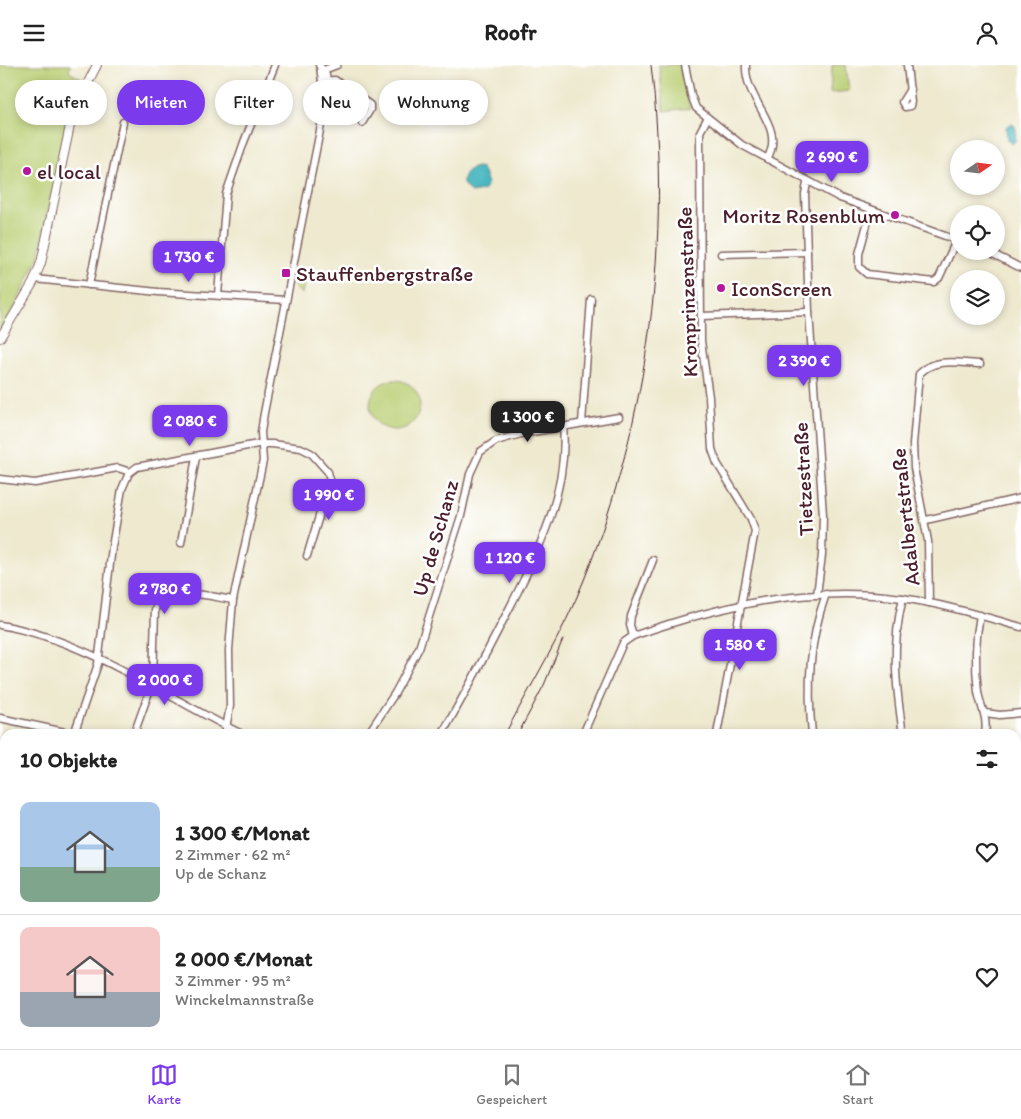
<!DOCTYPE html>
<html lang="de">
<head>
<meta charset="utf-8">
<style>
	:root { --surface:#fff; --page:#f2f2f2; --text:#222; --muted:#767676; --line:#e0e0e0; --accent:#7c3aed }
	body { margin:0; font-family:Itim,sans-serif; background:var(--page); color:var(--text); height:100vh; display:flex; flex-direction:column; font-size:19px; white-space:nowrap }
	* { box-sizing:border-box; margin:0 }
	p { font-size:16px; color:var(--muted) }
	.icon { flex:none; width:28px; height:28px; fill:none; stroke:currentColor; stroke-width:2; stroke-linecap:round; stroke-linejoin:round }
	.map { position:relative; flex:1; overflow:hidden }
	.side { position:absolute; left:0px; top:664px; width:1021px; height:321px; display:flex; flex-direction:column; background:var(--surface); border-radius:15px 15px 0 0; box-shadow:0 2px 8px #0003 }
	.side>* { flex:none }
	.hud { position:absolute; left:15px; top:15px; width:500px; height:45px; display:flex; gap:10px }
	.needle { width:32px; rotate:76deg }
	.tools { position:absolute; left:950px; top:75px; display:grid; gap:10px }
	.tools a { display:grid; place-items:center; width:55px; height:55px; border-radius:50%; background:var(--surface); box-shadow:0 2px 8px #0003; font-size:25px }
	.price { position:absolute; translate:-50% -42px; padding:0 11px; border-radius:10px; background:var(--accent); color:#fff; font-size:16px; line-height:32px; filter:drop-shadow(0 1px 2px #0008) }
	.price::after { content:''; position:absolute; left:50%; top:30px; width:15px; height:11px; margin-left:-8px; background:inherit; clip-path:polygon(0 0,100% 0,50% 100%) }
	.price.selected { background:#222; color:#fff }
	ul { padding:0; list-style:none }
	li { display:flex; align-items:center; gap:15px; height:125px; padding:0 20px }
	li+li { border-top:1px solid var(--line) }
	li span { display:grid; place-items:center; flex:none; width:140px; height:100px; border-radius:10px; color:#555 }
	li>.icon { margin-inline-start:auto }
	span .icon { width:60px; height:60px; fill:#fffc; stroke-width:1 }
	li b { font-size:21px }
	h2 { display:flex; justify-content:space-between; align-items:center; height:60px; padding:0 20px; font-size:21px }
	.tag { padding:0 18px; border-radius:22px; background:var(--surface); box-shadow:0 2px 8px #0003; font-size:18px; line-height:45px }
	.tag.selected { background:var(--accent); color:#fff }
	header { display:flex; justify-content:space-between; align-items:center; height:65px; padding:0 20px; background:var(--surface); font-size:22px; font-weight:800 }
	.tabs { display:flex; justify-content:space-around; align-items:center; height:70px; border-top:1px solid var(--line); background:var(--surface); font-size:14px; color:var(--muted) }
	.tabs a { display:grid; justify-items:center; gap:2px }
	.tabs .selected { color:var(--accent) }
	.map>svg:first-child { display:block }
	.green { fill:#b9ce72; stroke:#82764e }
	.water { fill:#48b7c0; stroke:#496b76 }
	.lines { fill:none; stroke-linecap:round; stroke-linejoin:round }
	.minor-casing { stroke:#836664; stroke-width:9 }
	.major-casing { stroke:#836664; stroke-width:10 }
	.minor { stroke:#fff; stroke-width:6 }
	.major { stroke:#fff; stroke-width:8 }
	.tram { stroke:#4a1f2b; stroke-width:1 }
	.poi-dot { fill:#b5179e; stroke:#fff; stroke-width:2 }
	.labels { text-anchor:middle; dominant-baseline:central; stroke-width:5; stroke-linejoin:round; paint-order:stroke }
	.poi-label { font-size:21px; fill:#4a1f2b; stroke:#fff; text-anchor:start }
	.street-label { font-size:21px; fill:#4a1f2b; stroke:#fff }
</style>
</head>
<body>
<header><svg class="icon" aria-label="menu" viewBox="0 0 24 24"><path d="M4 6h16M4 12h16M4 18h16"/></svg>Roofr<svg class="icon" aria-label="person" viewBox="0 0 24 24"><circle cx="12" cy="8" r="4"/><path d="M4 21q1-7 8-7t8 7"/></svg></header>
<div class="map">
<svg width="1021" height="984" viewBox="0 0 1021 984">
	<rect width="100%" height="100%" fill="#fff"/>
	<filter id="ink" filterUnits="userSpaceOnUse"><feTurbulence type="fractalNoise" baseFrequency=".02" numOctaves="2"/><feDisplacementMap in="SourceGraphic" scale="10" xChannelSelector="R" yChannelSelector="G"/><feConvolveMatrix kernelMatrix="1 2 1 2 8 2 1 2 1" color-interpolation-filters="sRGB"/></filter>
	<filter id="wash" filterUnits="userSpaceOnUse"><feTurbulence type="fractalNoise" baseFrequency=".0096" numOctaves="4" result="noise"/><feDisplacementMap in="SourceGraphic" scale="20" xChannelSelector="R" yChannelSelector="G"/><feGaussianBlur stdDeviation="1.12" result="paint"/><feColorMatrix in="noise" values="0 0 0 0 0 0 0 0 0 0 0 0 0 0 0 0 0 1.4 0 .05"/><feComposite in="paint" operator="in"/></filter>
	<g filter="url(#wash)">
		<rect width="100%" height="100%" fill="#eee9cf"/>
		<!-- green -->
		<g class="green">
			<path d="M0,0h70l-1,7 14,8 -15,35 5,2 -18,77 -4,-1 -12,63 -39,82z"/>
			<path d="M659,0h21l10,43 -26,3z"/>
			<path d="M832,0h14l3,26 -19,2z"/>
			<path d="M306,207l-4,22 -8,-7 1,-13z"/>
			<circle cx="395" cy="340" r="25"/>
			<path d="M0,769l5,1v94h-5z"/>
		</g>
		<!-- water -->
		<g class="water">
			<path d="M1010,59l4,1 2,4 -1,12 -3,3 -5,-4 -1,-13z"/>
			<path d="M477,102l5,1 6,15 -5,8 -12,2 -8,-9c-1,-10 4,-15 14,-17z"/>
		</g>
	</g>
	<g filter="url(#ink)">
		<g class="lines">
			<defs>
				<g id="minor">
					<path d="M685,0l6,30 5,13 46,37 98,53 119,43"/>
					<path d="M746,0c-2,36 41,61 21,94"/>
					<path d="M907,0l4,37 -1,4 -5,1 -3,-5 8,-13"/>
					<path d="M320,1l4,33"/>
					<path d="M321,6l16,-6"/>
					<path d="M322,16l13,-1 35,25v5l-8,13"/>
					<path d="M707,54l-7,13 1,209 8,56 3,52 5,14 34,56 4,12 -38,203"/>
					<path d="M807,118l-2,11 4,118 14,203 -1,40 -5,40"/>
					<path d="M871,145l-12,44v13l8,7 67,8 5,-4 17,-37"/>
					<path d="M987,186l34,17"/>
					<path d="M721,189l86,-2"/>
					<path d="M35,214l123,13 128,8"/>
					<path d="M89,220l34,-163"/>
					<path d="M218,230l8,-101 18,-52 31,-77"/>
					<path d="M702,251l107,-4"/>
					<path d="M582,358l9,-124"/>
					<path d="M0,414l35,4 83,-15 12,4"/>
					<path d="M926,455l95,-22"/>
					<path d="M181,478l15,-86"/>
					<path d="M929,538l-1,-62 -14,-73 -1,-24 6,-70c16,-17 40,-11 61,-10"/>
					<path d="M980,550c-5,25 -5,52 -2,77 3,16 10,26 7,42"/>
					<path d="M0,560c88,15 163,71 242,109"/>
					<path d="M633,571l-3,-11 1,-9 22,-56"/>
					<path d="M985,648l15,2 21,-2"/>
					<path d="M0,653l74,16 24,-70 14,-117 10,-58 7,-16 8,-6 121,-23h14l29,4 10,5 17,19 2,8 -23,76"/>
					<path d="M134,669l19,-53 2,-71c6,-28 57,-13 78,-10"/>
					<path d="M225,669l5,-28 -1,-56 4,-50 30,-139 -2,-29 3,-19 64,-323 -2,-16 -7,-9"/>
					<path d="M368,669l27,-41 24,-45 42,-132 9,-42 10,-22 16,-11 25,-7 98,-17"/>
					<path d="M442,669c23,-40 44,-80 65,-121 29,-57 62,-120 56,-187"/>
					<path d="M583,669l40,-91 10,-7c87,-31 177,-51 269,-38 41,6 80,18 119,29"/>
					<path d="M812,669c-5,-49 -3,-93 14,-140"/>
					<path d="M903,669c-7,-47 -12,-90 0,-136"/>
					<path d="M0,730l5,1"/>
					<path d="M1016,833l5,3"/>
					<path d="M1016,938l5,-26"/>
					<path d="M1016,963l3,21"/>
					<path d="M190,980l1,4"/>
					<path d="M671,980l1,4"/>
					<path d="M758,980l2,4"/>
					<path d="M849,980l2,4"/>
					<path d="M925,980l3,4"/>
					<path d="M4,984v-29"/>
					<path d="M80,984v-4"/>
					<path d="M317,984v-4"/>
					<path d="M435,984v-4"/>
					<path d="M581,984l6,-4"/>
					<path d="M946,984l5,-4"/>
				</g>
				<path id="major" d="M0,273l33,-55 8,-20 30,-142 8,-21 18,-35"/>
			</defs>
			<!-- minor casing -->
			<use href="#minor" class="minor-casing"/>
			<!-- major casing -->
			<use href="#major" class="major-casing"/>
			<!-- minor -->
			<use href="#minor" class="minor"/>
			<!-- major -->
			<use href="#major" class="major"/>
			<!-- tram -->
			<g class="tram">
				<path d="M505,669c27,-51 58,-101 79,-154 65,-163 88,-341 67,-515"/>
				<path d="M518,669l26,-49 19,-46"/>
				<path d="M376,984l1,-4"/>
			</g>
		</g>
	</g>
	<!-- markers -->
	<g class="poi-dot">
		<circle cx="27" cy="106" r="5"/>
		<circle cx="895" cy="150" r="5"/>
		<rect x="281" y="203" width="10" height="10" rx="2.5"/>
		<circle cx="721" cy="223" r="5"/>
	</g>
	<g class="labels">
		<!-- poi labels -->
		<g class="poi-label">
			<text x="37" y="106">el local</text>
			<text x="885" y="150" text-anchor="end">Moritz Rosenblum</text>
			<text x="296" y="208">Stauffenbergstraße</text>
			<text x="731" y="223">IconScreen</text>
		</g>
		<!-- street labels -->
		<g class="street-label">
			<text transform="translate(687 227) rotate(-92)">Kronprinzenstraße</text>
			<text transform="translate(803 414) rotate(-93)">Tietzestraße</text>
			<text transform="translate(905 452) rotate(-96)">Adalbertstraße</text>
			<text transform="translate(435 473) rotate(-74)">Up de Schanz</text>
		</g>
	</g>
</svg>
<div class="tools">
<a><svg class="needle" viewBox="-14 -14 28 28"><path d="M0-13l5 13h-10z" fill="#e53935"/><path d="M0 13l5-13h-10z" fill="#767676"/></svg></a>
<a><svg class="icon" aria-label="locate" viewBox="0 0 24 24"><circle cx="12" cy="12" r="6"/><path d="M12 2v4M12 18v4M2 12h4M18 12h4"/></svg></a>
<a><svg class="icon" aria-label="layers" viewBox="0 0 24 24"><path d="M12 4l9 5-9 5-9-5zM3 14l9 5 9-5"/></svg></a>
</div>
<b class="price" style="left:832px;top:118px">2 690 €</b>
<b class="price" style="left:189px;top:218px">1 730 €</b>
<b class="price" style="left:804px;top:322px">2 390 €</b>
<b class="price selected" style="left:528px;top:378px">1 300 €</b>
<b class="price" style="left:190px;top:382px">2 080 €</b>
<b class="price" style="left:329px;top:456px">1 990 €</b>
<b class="price" style="left:510px;top:519px">1 120 €</b>
<b class="price" style="left:165px;top:550px">2 780 €</b>
<b class="price" style="left:740px;top:606px">1 580 €</b>
<b class="price" style="left:165px;top:641px">2 000 €</b>
<div class="hud">
<a class="tag">Kaufen</a>
<a class="tag selected">Mieten</a>
<a class="tag">Filter</a>
<a class="tag">Neu</a>
<a class="tag">Wohnung</a>
</div>
<section class="side">
<h2>10 Objekte<svg class="icon" aria-label="filters" viewBox="0 0 24 24"><path d="M4 7h16M4 17h16"/><circle cx="9" cy="7" r="2"/><circle cx="15" cy="17" r="2"/></svg></h2>
<ul>
<li><span style="background:linear-gradient(#a9c7e8 65%,#7fa58c 0)"><svg class="icon" aria-label="home" viewBox="0 0 24 24"><path d="M3 11l9-7 9 7M6 9v11h12V9"/></svg></span><div><b>1 300 €/Monat</b><p>2 Zimmer · 62 m²</p><p>Up de Schanz</p></div><svg class="icon" aria-label="heart" viewBox="0 0 24 24"><path d="M12 20l-8-8c-3-5 5-10 8-4 3-6 11-1 8 4z"/></svg></li>
<li><span style="background:linear-gradient(#f6c9c9 65%,#9aa5b1 0)"><svg class="icon" aria-label="home" viewBox="0 0 24 24"><path d="M3 11l9-7 9 7M6 9v11h12V9"/></svg></span><div><b>2 000 €/Monat</b><p>3 Zimmer · 95 m²</p><p>Winckelmannstraße</p></div><svg class="icon" aria-label="heart" viewBox="0 0 24 24"><path d="M12 20l-8-8c-3-5 5-10 8-4 3-6 11-1 8 4z"/></svg></li>
</ul>
</section>
</div>
<nav class="tabs">
<a class="selected"><svg class="icon" aria-label="map" viewBox="0 0 24 24"><path d="M3 6l6-2 6 2 6-2v14l-6 2-6-2-6 2zM9 4v14M15 6v14"/></svg>Karte</a>
<a><svg class="icon" aria-label="saved" viewBox="0 0 24 24"><path d="M7 4h10v16l-5-4-5 4z"/></svg>Gespeichert</a>
<a><svg class="icon" aria-label="home" viewBox="0 0 24 24"><path d="M3 11l9-7 9 7M6 9v11h12V9"/></svg>Start</a>
</nav>
</body>
</html>
